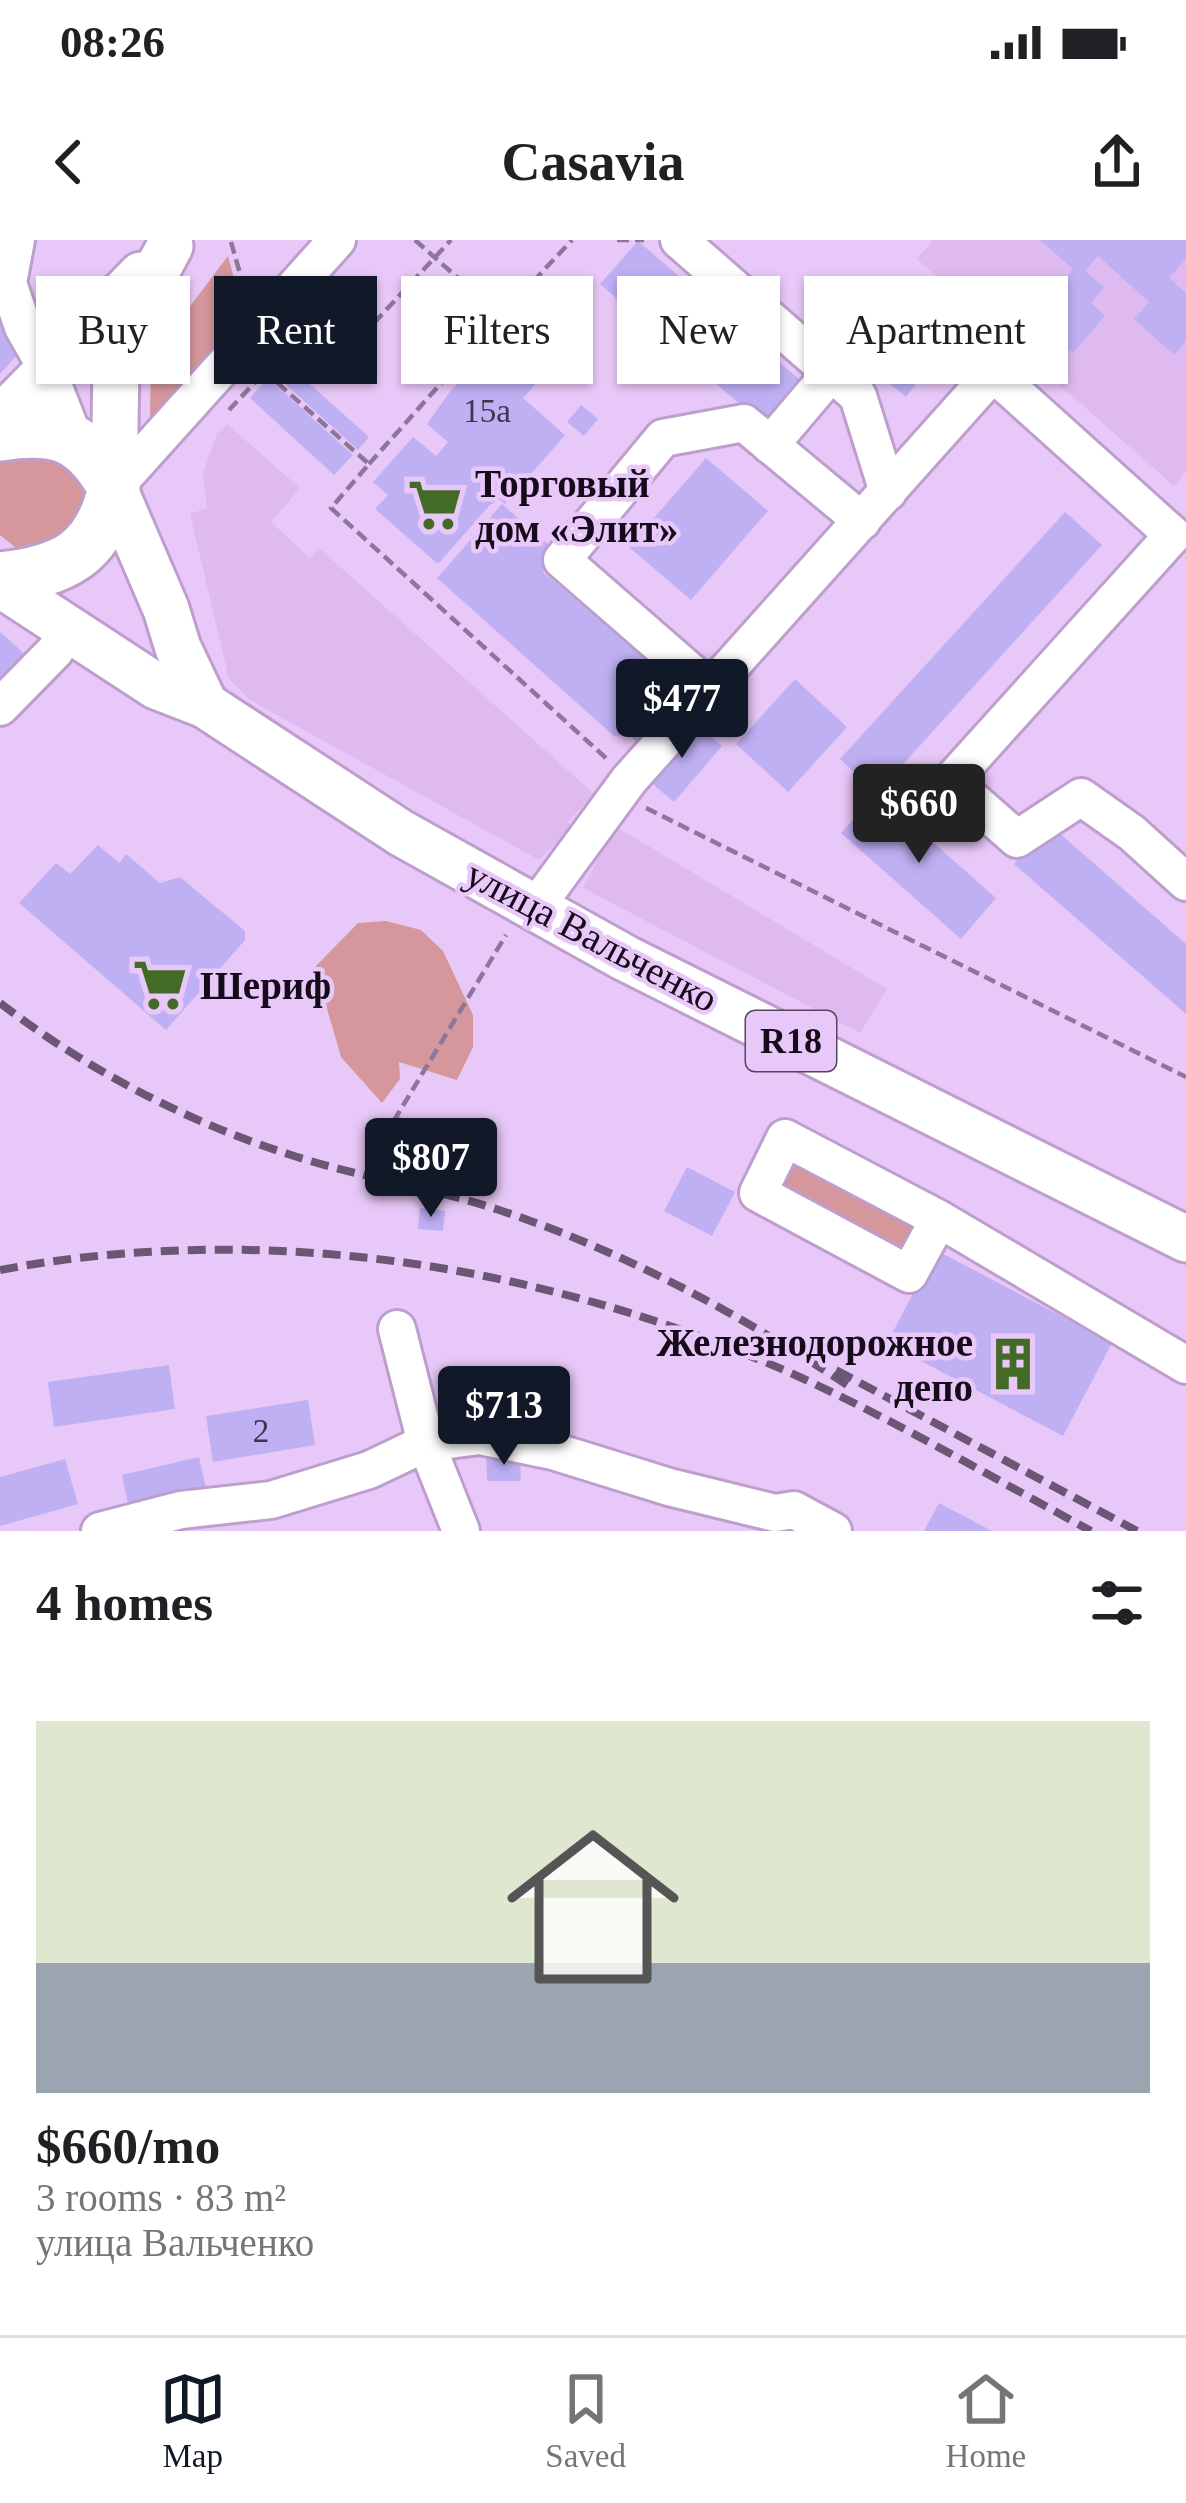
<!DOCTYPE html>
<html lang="en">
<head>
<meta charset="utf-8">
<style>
	:root { --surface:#fff; --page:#f6f6f6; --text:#202124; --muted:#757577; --line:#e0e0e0; --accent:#111827 }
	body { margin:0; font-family:Georgia,serif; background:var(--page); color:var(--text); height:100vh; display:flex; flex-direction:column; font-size:45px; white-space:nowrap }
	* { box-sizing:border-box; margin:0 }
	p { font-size:39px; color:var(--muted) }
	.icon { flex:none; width:66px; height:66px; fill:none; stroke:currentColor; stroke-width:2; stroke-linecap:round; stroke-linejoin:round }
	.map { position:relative; height:1291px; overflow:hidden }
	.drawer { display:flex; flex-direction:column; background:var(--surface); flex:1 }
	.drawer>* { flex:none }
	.guide { position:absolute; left:36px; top:36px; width:1116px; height:108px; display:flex; gap:24px }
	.price { position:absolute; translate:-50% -102px; padding:0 27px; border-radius:12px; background:var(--accent); color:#fff; font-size:39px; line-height:78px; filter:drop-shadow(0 3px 6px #0008) }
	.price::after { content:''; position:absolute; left:50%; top:72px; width:36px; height:27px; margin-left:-18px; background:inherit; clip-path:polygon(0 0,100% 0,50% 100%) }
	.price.current { background:#222; color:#fff }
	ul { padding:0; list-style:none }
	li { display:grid; align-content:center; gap:24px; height:636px; padding:0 36px }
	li+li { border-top:3px solid var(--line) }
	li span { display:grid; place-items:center; height:372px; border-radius:0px; color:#555 }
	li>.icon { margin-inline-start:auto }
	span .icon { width:216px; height:216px; fill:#fffc; stroke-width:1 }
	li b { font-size:51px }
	h2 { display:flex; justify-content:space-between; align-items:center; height:144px; padding:0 36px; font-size:51px }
	.chip { padding:0 42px; border-radius:0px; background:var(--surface); box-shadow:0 3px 9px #0004; font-size:42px; line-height:108px }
	.chip.current { background:var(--accent); color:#fff }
	.status { display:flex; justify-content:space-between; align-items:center; height:84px; padding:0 60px; background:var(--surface); direction:ltr }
	.status svg { height:33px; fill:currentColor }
	header { display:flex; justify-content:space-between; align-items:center; height:156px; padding:0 36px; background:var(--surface); font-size:54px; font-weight:700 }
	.menu { display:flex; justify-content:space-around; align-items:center; height:168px; border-top:3px solid var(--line); background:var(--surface); font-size:33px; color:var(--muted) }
	.menu a { display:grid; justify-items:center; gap:6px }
	.menu .current { color:var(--accent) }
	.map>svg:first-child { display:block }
	.built { fill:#debaf0 }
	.green { fill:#d5979b }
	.building { fill:#bfb0f4 }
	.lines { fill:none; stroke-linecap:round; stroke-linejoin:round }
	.minor-casing { stroke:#bd9ecc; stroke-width:42 }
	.major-casing { stroke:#bd9ecc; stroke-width:51 }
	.highway-casing { stroke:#bd9ecc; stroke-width:57 }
	.path { stroke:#8d7699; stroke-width:4.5; stroke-dasharray:12 6; stroke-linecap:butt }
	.minor { stroke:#fff; stroke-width:36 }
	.major { stroke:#fff; stroke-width:45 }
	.highway { stroke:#fff; stroke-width:51 }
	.rail { stroke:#6b5774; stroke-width:8; stroke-dasharray:18 9; stroke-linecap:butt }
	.labels { text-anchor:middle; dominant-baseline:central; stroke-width:9; stroke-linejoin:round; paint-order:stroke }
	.number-label { font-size:33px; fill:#403451 }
	.shield { fill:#e8c8f8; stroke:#55445d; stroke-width:3 }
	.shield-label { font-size:36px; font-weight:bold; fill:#160b1b }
	.poi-label { font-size:39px; font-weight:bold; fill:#160b1b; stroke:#e8c8f8; text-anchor:start }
	.street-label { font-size:39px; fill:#160b1b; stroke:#e8c8f8 }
</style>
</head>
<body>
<div class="status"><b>08:26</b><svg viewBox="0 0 49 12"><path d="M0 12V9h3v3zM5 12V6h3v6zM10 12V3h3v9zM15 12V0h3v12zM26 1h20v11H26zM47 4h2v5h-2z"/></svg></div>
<header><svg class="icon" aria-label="back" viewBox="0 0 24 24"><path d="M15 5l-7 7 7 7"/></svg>Casavia<svg class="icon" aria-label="share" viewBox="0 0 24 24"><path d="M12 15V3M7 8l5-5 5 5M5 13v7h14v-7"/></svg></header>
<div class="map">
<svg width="1186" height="1291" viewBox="0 0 1186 1291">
	<rect width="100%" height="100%" fill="#e8c8f8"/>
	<!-- built -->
	<g class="built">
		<path d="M933,0h253v232l-12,14 -257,-227z"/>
		<path d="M227,184l73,64 -29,34 39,36 9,-10 275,246 -26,28 4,5 -33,33 -289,-160 -21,-21 -39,-165 17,-6 -4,-35 16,-45v5z"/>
		<path d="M615,586l272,163 -27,44 -277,-145z"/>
	</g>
	<!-- green -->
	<g class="green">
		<path d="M228,16l19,71 -85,95 -12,-7 1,-57z"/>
		<path d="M52,208l37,37 -2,35 -56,32 -16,-5 -15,-12v-72l16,-11z"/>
		<path d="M386,681l35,9 22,21 30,64v32l-16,33 -58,-18 1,17 -18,24 -41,-46 -26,-90 43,-44z"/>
		<path d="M797,922l121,64 -15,30 -120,-64 -4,-9 9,-17z"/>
	</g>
	<!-- building -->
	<g class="building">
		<path d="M1040,0h146v19l-17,19 17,15v48l-12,14 -40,-36 15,-17 -51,-46 -13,15 19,16 -13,16 14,13 -32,37 -41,-37 41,-47z"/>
		<path d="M638,1l162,139 -37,44 -163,-140z"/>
		<path d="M0,84l16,13 4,15 -20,22z"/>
		<path d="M500,99l43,37 -20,22 42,37 -60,69 -6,-5 -10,7 -51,58 -63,-55 13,-14 -15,-13 40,-45 23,19 12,-14 -21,-18 22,-31z"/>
		<path d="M895,119l25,20 -14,18 -25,-20z"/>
		<path d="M283,120l86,77 -11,13 -86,-78z"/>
		<path d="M268,138l85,77 -19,20 -84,-77z"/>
		<path d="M581,165l17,14 -14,17 -17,-14z"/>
		<path d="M706,218l62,53 -77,89 -62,-53z"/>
		<path d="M502,264l57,50 -16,18 121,103 9,-11 15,21 -5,12 -43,48 -12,-10 -14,1 -177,-158z"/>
		<path d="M1065,272l37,33 -225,248 -37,-34z"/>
		<path d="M0,392l27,24 -27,30z"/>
		<path d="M795,439l52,48 -59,65 -52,-48z"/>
		<path d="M690,479l32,27 -48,56 -32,-27z"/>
		<path d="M877,553l119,105 -35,41 -120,-106z"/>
		<path d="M1049,584l137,120v70l-172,-150z"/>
		<path d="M98,605l21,18 7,-9 34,29 20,-6 65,54v9l-79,90 -147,-127 37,-40 14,11z"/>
		<path d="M687,927l48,25 -23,44 -48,-25z"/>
		<path d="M420,968l25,3 -2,20 -25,-2z"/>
		<path d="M936,1010l176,93 -49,93 -176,-93z"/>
		<path d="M169,1125l6,44 -121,18 -6,-45z"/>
		<path d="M308,1160l7,45 -102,17 -7,-46z"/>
		<path d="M520,1214l1,27h-34l-1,-26z"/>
		<path d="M199,1217l7,31 -78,17 -6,-30z"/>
		<path d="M65,1219l13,45 -78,22v-49z"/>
		<path d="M939,1263l53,28h-68z"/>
	</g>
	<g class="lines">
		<defs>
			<g id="minor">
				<path d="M16,0l-8,43 15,44 24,42 28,72"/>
				<path d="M679,0l179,156 30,96"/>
				<path d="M770,205l61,-72"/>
				<path d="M114,248l223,-248"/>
				<path d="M709,448l-147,-128 101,-122 81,-15 118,98"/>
				<path d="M0,467l55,-56 14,-24"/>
				<path d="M535,668l94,-128 364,-407 180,162 -222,246 66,58 64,-42 51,36 54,49"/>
				<path d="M939,979l-30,55 -151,-81 27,-55 154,81 247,146"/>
				<path d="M397,1089l29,114 35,88"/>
				<path d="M100,1291l81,-21 90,-10 98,-30 57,-27 54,-7 73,15 116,36 106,26 19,-3 39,21"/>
			</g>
			<g id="major">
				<path d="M170,6l-42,78 -12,42 -2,122 52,121 12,39 27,57"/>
				<path d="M0,179l141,-144"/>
				<path d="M0,344l156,102 49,19 196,128 224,125 561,281"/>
			</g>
			<path id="highway" d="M0,195c59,-9 85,1 114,53 -15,66 -50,83 -114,90"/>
		</defs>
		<!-- minor casing -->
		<use href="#minor" class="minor-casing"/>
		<!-- major casing -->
		<use href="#major" class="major-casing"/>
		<!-- highway casing -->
		<use href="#highway" class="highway-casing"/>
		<!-- path -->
		<g class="path">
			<path d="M415,0l86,76 71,-76"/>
			<path d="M617,0h27"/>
			<path d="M231,2l15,52"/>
			<path d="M374,83l77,-83"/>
			<path d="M264,131l105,93 -38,44 276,251"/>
			<path d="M229,170l29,-31"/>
			<path d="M369,224l132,-148"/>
			<path d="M646,568l540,269"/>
			<path d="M375,912l131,-217"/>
			<path d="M382,938l16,-61"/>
		</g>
		<!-- minor -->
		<use href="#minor" class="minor"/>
		<!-- major -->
		<use href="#major" class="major"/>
		<!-- highway -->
		<use href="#highway" class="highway"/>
		<!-- rail -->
		<g class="rail">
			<path d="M0,763c86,66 185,118 288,151 69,23 142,33 211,56 124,41 239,103 348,175"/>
			<path d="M0,1030c266,-50 546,-5 793,104 102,46 200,104 298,157"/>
			<path d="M836,1130l301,161"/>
		</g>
	</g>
	<!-- icons -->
	<defs>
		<symbol id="supermarket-bare" viewBox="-9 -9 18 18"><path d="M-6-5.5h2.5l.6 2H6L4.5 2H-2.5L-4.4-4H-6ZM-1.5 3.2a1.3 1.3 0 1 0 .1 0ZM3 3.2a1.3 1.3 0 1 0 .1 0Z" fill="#436b27" stroke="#e8c8f8" stroke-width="2.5" paint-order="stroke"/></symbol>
		<symbol id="building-bare" viewBox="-9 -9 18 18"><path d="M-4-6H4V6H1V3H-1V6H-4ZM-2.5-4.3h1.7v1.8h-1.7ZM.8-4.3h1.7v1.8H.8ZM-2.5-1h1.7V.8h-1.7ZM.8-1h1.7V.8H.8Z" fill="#436b27" stroke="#e8c8f8" stroke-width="2.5" paint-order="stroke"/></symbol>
	</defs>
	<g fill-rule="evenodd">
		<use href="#supermarket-bare" x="397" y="227" width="76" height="76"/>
		<use href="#supermarket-bare" x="122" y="707" width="76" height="76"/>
		<use href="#building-bare" x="975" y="1086" width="76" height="76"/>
	</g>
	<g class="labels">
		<!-- number labels -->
		<g class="number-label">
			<text x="487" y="171">15а</text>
			<text x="261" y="1191">2</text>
		</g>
		<!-- shield labels -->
		<rect class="shield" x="746" y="771" width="90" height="60" rx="9"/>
		<g class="shield-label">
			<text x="791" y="801">R18</text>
		</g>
		<!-- poi labels -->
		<g class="poi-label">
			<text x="475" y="243">Торговый<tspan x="475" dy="45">дом «Элит»</tspan></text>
			<text x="200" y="745">Шериф</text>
			<text x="973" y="1102" text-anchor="end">Железнодорожное<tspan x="973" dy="45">депо</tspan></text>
		</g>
		<!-- street labels -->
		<g class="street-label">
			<text transform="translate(592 696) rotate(28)">улица Вальченко</text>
		</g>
	</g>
</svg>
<b class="price" style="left:682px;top:521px">$477</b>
<b class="price current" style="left:919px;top:626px">$660</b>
<b class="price" style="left:431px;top:980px">$807</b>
<b class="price" style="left:504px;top:1228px">$713</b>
<div class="guide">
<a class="chip">Buy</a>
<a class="chip current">Rent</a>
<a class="chip">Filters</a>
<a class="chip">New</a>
<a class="chip">Apartment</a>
</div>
</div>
<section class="drawer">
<h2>4 homes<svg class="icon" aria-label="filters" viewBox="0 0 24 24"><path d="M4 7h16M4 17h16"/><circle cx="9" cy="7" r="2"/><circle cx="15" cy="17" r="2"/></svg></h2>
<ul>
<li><span style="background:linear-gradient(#dfe7d0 65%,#9aa5b1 0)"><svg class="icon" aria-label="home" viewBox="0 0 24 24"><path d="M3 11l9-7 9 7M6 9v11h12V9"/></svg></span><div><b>$660/mo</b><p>3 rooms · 83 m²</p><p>улица Вальченко</p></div></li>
</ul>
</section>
<nav class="menu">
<a class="current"><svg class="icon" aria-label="map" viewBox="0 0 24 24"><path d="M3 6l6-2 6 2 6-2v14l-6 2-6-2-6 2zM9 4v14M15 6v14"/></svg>Map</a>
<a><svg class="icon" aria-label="saved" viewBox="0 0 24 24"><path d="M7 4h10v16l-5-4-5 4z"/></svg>Saved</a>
<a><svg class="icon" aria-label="home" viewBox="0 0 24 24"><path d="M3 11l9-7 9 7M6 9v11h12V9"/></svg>Home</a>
</nav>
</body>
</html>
